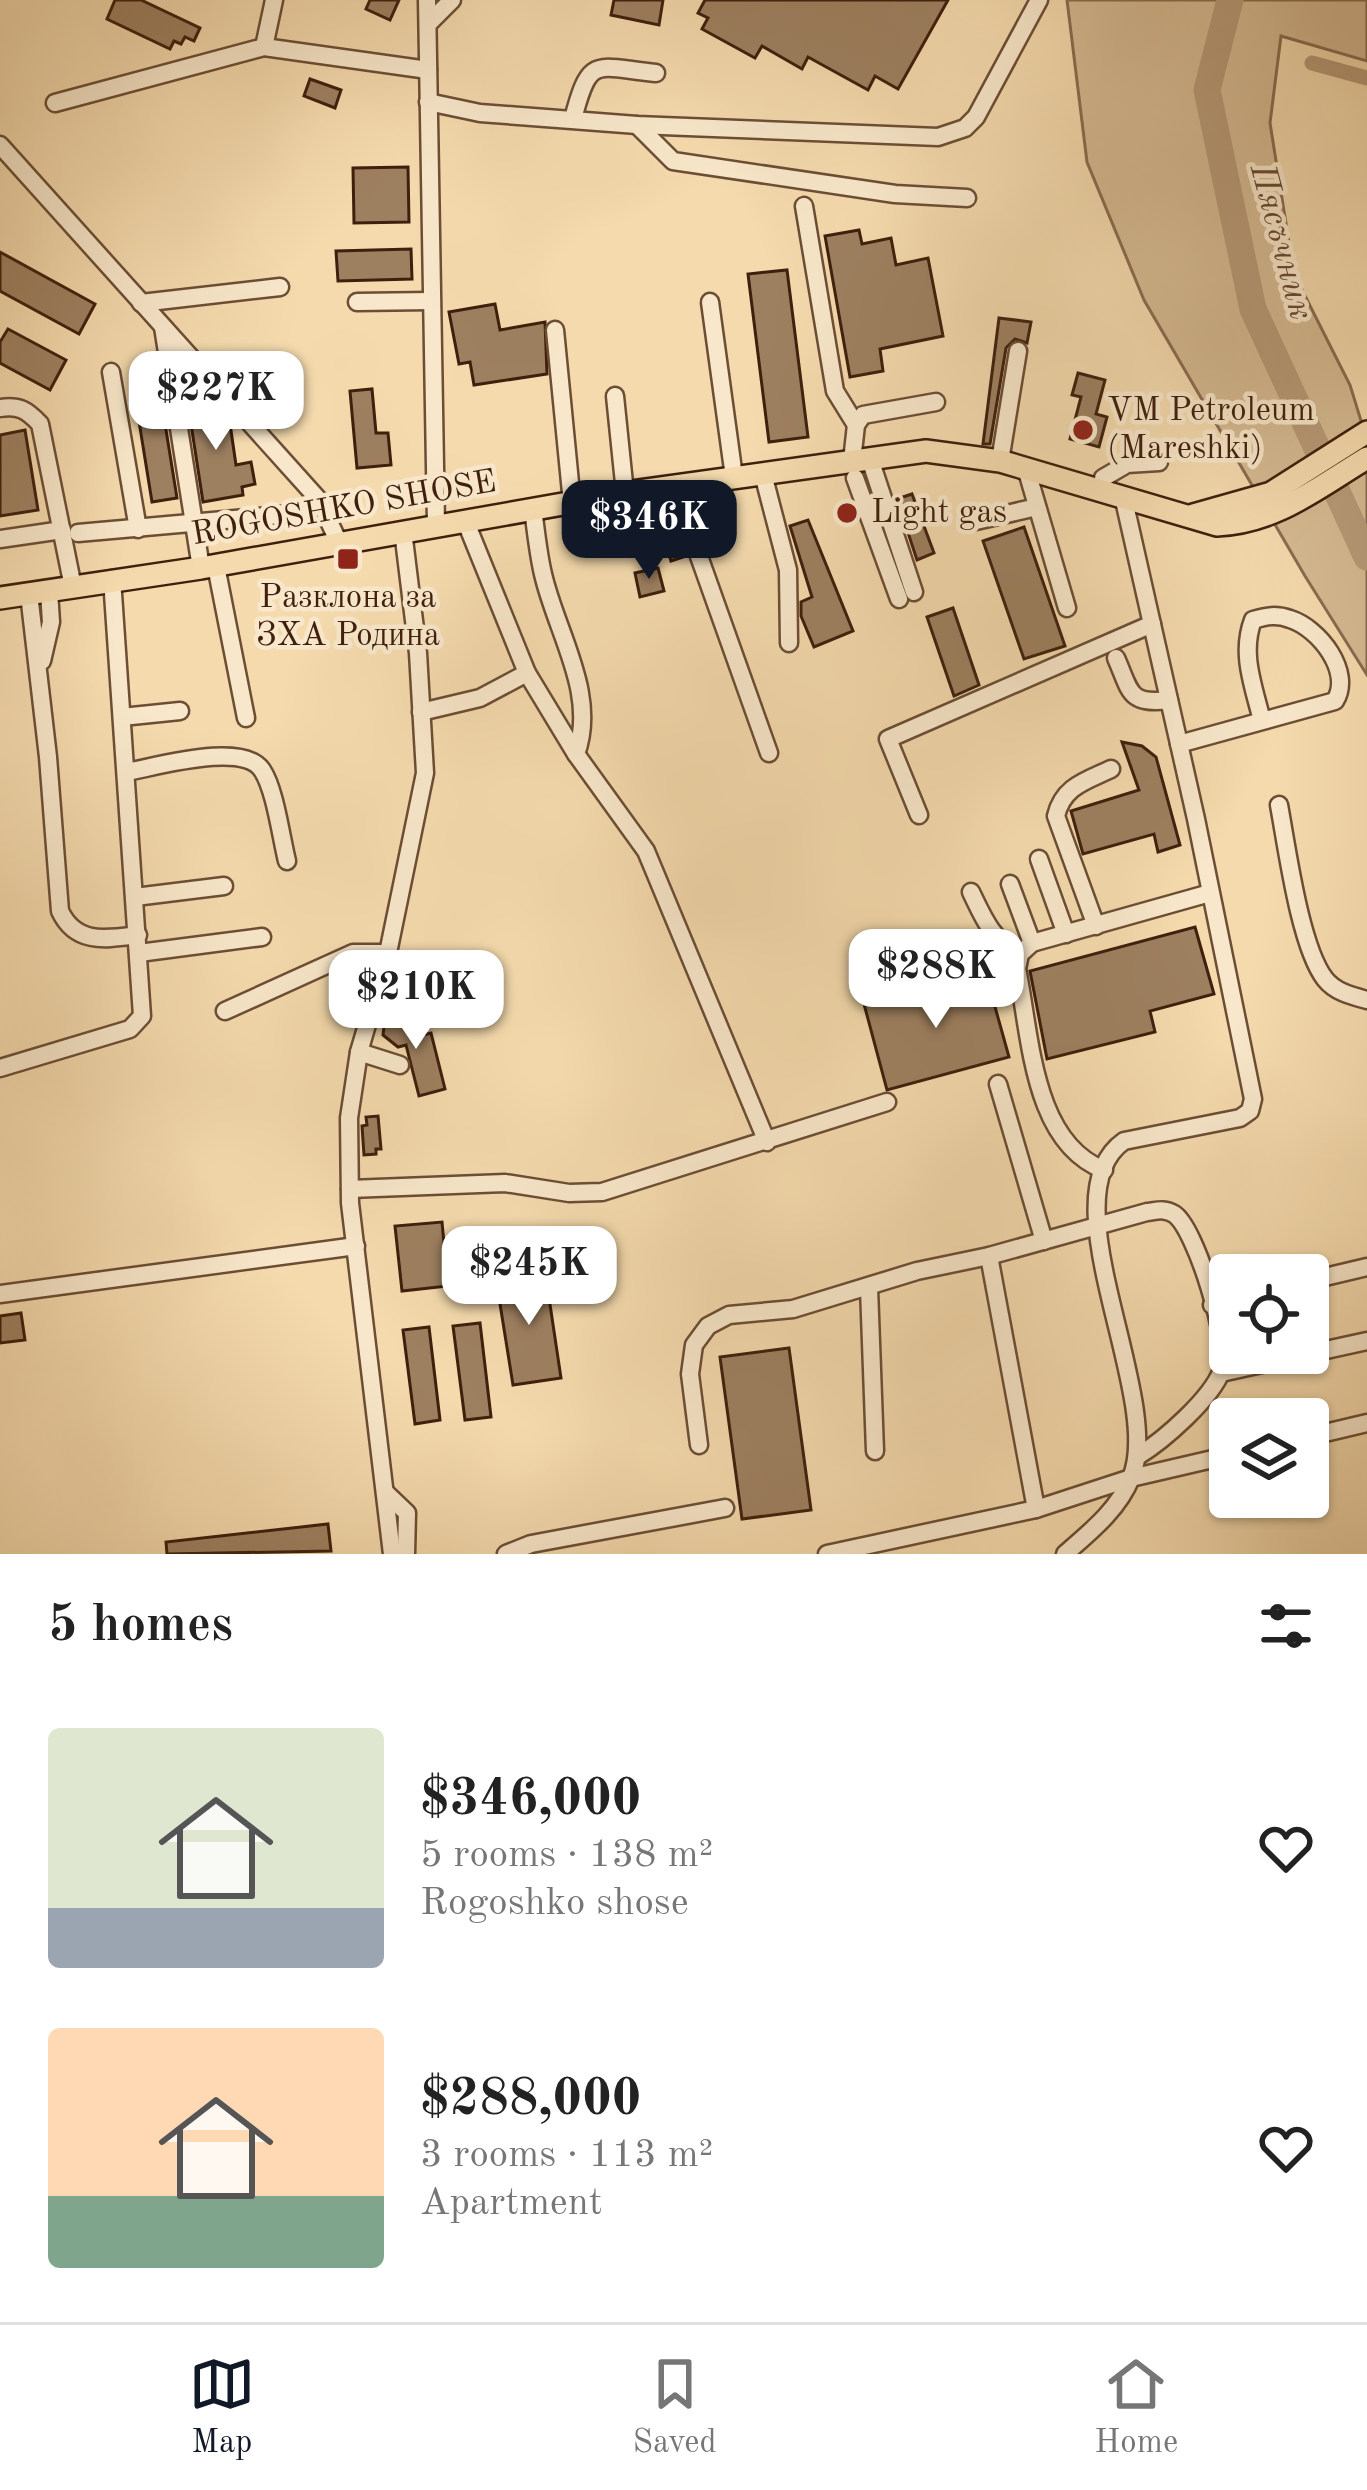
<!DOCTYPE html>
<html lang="en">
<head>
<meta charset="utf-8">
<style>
	:root { --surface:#fff; --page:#f6f6f6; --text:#222; --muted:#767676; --line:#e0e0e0; --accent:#111827 }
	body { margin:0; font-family:"Old Standard TT",serif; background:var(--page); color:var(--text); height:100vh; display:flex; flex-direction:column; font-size:45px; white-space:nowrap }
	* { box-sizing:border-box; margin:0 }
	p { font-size:39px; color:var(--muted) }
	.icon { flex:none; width:66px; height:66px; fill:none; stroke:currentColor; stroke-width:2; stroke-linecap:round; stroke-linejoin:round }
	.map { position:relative; height:1554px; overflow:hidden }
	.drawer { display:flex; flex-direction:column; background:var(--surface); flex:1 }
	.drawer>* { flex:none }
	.buttons { position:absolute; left:1209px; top:1254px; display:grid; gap:24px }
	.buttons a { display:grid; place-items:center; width:120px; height:120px; border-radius:12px; background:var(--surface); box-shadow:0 3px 9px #0004; font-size:60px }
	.price { position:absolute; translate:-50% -102px; padding:0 27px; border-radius:24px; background:#fff; color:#222; font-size:39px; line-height:78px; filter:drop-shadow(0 3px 6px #0008) }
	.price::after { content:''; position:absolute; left:50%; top:72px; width:36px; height:27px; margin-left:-18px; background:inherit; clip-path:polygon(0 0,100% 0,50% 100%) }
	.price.current { background:var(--accent); color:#fff }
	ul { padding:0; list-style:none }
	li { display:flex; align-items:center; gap:36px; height:300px; padding:0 48px }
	li span { display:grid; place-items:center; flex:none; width:336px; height:240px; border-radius:12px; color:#555 }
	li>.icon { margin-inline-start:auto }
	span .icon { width:144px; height:144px; fill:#fffc; stroke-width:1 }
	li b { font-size:51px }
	h2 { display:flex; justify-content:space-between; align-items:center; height:144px; padding:0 48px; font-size:51px }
	.tab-bar { display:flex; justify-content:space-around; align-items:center; height:168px; border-top:3px solid var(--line); background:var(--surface); font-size:33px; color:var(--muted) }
	.tab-bar a { display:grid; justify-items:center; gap:6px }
	.tab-bar .current { color:var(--accent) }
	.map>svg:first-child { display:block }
	.green { fill:#d5ba92; stroke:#8a6c50; stroke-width:3 }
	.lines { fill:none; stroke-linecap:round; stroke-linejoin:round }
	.canal { stroke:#b69a77; stroke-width:15 }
	.river { stroke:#b69a77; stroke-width:27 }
	.building { fill:#9d8060; stroke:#3f1f0d; stroke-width:3 }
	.minor-casing { stroke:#6c4e35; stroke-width:21 }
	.major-casing { stroke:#3f1f0d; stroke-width:26 }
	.minor { stroke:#f8e7ca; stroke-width:16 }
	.major { stroke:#f4daad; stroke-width:21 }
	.poi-dot { fill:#8f2418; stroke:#f8e7ca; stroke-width:4.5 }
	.labels { text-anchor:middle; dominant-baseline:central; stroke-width:9; stroke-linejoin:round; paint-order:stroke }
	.poi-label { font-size:33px; fill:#3f1f0d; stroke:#f8e7ca; text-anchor:start }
	.street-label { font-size:33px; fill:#3f1f0d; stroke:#f8e7ca }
	.water-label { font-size:36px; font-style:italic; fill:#694a32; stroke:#f8e7ca }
</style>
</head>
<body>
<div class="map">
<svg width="1367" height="1554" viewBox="0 0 1367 1554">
	<rect width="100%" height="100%" fill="#f4daad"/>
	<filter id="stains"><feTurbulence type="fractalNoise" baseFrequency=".00167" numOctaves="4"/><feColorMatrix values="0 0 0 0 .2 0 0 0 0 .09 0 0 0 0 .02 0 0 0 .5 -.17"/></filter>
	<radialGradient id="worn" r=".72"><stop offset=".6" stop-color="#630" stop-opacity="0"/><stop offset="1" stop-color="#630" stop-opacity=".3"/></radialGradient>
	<!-- green -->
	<path class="green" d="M1067,0h300v61l-86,-25 -11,87 24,151 56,111 17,55v235l-62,-99 -161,-276 -57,-138z"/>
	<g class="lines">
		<!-- canal -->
		<path class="canal" d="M1312,63l55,15"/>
		<!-- river -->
		<path class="river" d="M1230,0l-23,90 46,219 114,248"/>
	</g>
	<!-- building -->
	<g class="building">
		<path d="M115,0h26l59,28 -6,13 -9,-4 -4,7 -7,-3 -4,8 -63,-30z"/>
		<path d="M370,0h29l-9,20 -24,-11z"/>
		<path d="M614,0h49l-4,25 -48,-10z"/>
		<path d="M705,0h243l-50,89 -23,-13 -7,14 -60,-33 -6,12 -40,-23 -7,12 -53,-29 6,-11 -10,-5z"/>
		<path d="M310,79l31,11 -6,18 -31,-12z"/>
		<path d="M408,167l1,55 -55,1 -1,-55z"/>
		<path d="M859,230l3,14 29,-6 5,27 32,-7 15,78 -63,13 3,22 -33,6 -25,-141z"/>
		<path d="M411,249l1,30 -74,2 -2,-30z"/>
		<path d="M0,252l95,52 -16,30 -79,-43z"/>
		<path d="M787,270l21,167 -39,5 -21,-168z"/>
		<path d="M495,304l5,26 45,-8 2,52 -73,11 -4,-23 -11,2 -10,-52z"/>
		<path d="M999,318l32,4 -4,21 -12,-4 -9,9 -16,96h-7z"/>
		<path d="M8,329l58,31 -16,30 -50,-27v-21z"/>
		<path d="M1078,373l27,7 -9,34 11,3 -8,30 -29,-8 11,-42 -9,-2z"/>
		<path d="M157,374l20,124 -25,4 -20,-124z"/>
		<path d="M372,389l4,44h12l3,32 -34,3 -7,-77z"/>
		<path d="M204,395l26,29 6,41 15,-3 4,22 -13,3 1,8 -40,7 -16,-104z"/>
		<path d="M25,430l13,80 -38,6v-81z"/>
		<path d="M912,494l22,59 -17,7 -20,-61z"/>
		<path d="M671,517l12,40 -12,4 -12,-40z"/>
		<path d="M808,520l45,111 -39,16 -13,-31v-14l11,-5 -22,-71z"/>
		<path d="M1024,527l41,119 -41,13 -41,-118z"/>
		<path d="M658,568l6,23 -24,6 -5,-24z"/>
		<path d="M953,608l26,77 -25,11 -27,-79z"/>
		<path d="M1122,742l20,4 14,11 24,88 -22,7 -4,-18 -71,20 -12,-43 68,-21z"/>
		<path d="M1195,927l19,67 -64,17 5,21 -108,27 -17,-88z"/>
		<path d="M985,971l24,86 -122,33 -23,-86z"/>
		<path d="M393,1014l13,4 11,-3 6,20 8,-2 14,56 -26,7 -13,-51 -8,2 -15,-12 2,-17z"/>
		<path d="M378,1116l3,33h-5v5l-12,1 -2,-29 5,-1 -1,-8z"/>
		<path d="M442,1222l6,64 -46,5 -7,-65z"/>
		<path d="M545,1271l16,107 -48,7 -17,-106z"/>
		<path d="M21,1313l4,27 -25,3v-27z"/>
		<path d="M480,1323l11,94 -26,3 -12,-94z"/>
		<path d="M429,1327l11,93 -25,4 -12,-94z"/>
		<path d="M789,1348l22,162 -69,9 -22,-162z"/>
		<path d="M328,1524l3,27 -164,3 -1,-12z"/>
	</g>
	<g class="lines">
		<defs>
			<g id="minor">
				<path d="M427,0l9,525"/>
				<path d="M429,23l23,-23"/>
				<path d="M264,47l10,-47"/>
				<path d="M428,102l52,11 157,12 301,12 27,-9 11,-11 63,-117"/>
				<path d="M55,103l209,-56 164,23"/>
				<path d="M573,119c17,-65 22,-52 83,-46"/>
				<path d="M637,125l36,36 222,33 72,4"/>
				<path d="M0,145l319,355 20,43"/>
				<path d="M804,206l31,185 21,34"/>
				<path d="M357,302l74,-1"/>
				<path d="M710,302l24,175"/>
				<path d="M141,303l139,-16"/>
				<path d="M163,327l38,241"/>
				<path d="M555,330l17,173"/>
				<path d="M111,372l27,157"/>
				<path d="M615,396l10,97"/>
				<path d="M0,408c19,-3 27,2 40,16l33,163"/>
				<path d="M870,459l44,133"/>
				<path d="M852,461l4,-36 7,-10 73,-13"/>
				<path d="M1000,461l18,-110"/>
				<path d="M1026,468l41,140"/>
				<path d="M763,474l25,96 1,73"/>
				<path d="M855,478l44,121"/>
				<path d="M1103,478l24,-14 32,-2"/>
				<path d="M674,486l95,267"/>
				<path d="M533,509c3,22 5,44 10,65 13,58 55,120 33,180"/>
				<path d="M465,520l62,153 49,81 70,97 121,291"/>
				<path d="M976,521l61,-14"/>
				<path d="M78,533l224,-20"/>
				<path d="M0,539l62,-9"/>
				<path d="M216,566l30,152"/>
				<path d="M29,594l19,163 12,154c16,34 46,28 78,24"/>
				<path d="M1116,658c15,34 12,47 53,42"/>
				<path d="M42,661l9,-39 -2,-31"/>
				<path d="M421,712l59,-14 47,-25"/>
				<path d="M122,717l58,-6"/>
				<path d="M1179,744l156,-43c18,-29 -16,-73 -45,-82 -14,-5 -23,-3 -37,1 -13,34 1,67 9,101"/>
				<path d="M126,772c30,-5 117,-31 136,-2 13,19 19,67 25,91"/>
				<path d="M1279,805c8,43 21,142 46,174 10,13 27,17 42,21"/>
				<path d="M919,815l-31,-76 264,-115"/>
				<path d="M1039,859l27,75"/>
				<path d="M1010,884l22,59"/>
				<path d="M971,892c13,27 21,48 49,62"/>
				<path d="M135,897l89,-11"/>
				<path d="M1096,926l-40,-110c7,-30 30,-35 55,-47"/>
				<path d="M139,953l123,-16"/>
				<path d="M225,1011l128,-58h35"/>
				<path d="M359,1052l41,13"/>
				<path d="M0,1068l130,-39 12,-13 -30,-437"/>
				<path d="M998,1084l46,157"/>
				<path d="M1104,1170c-72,-28 -73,-134 -87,-201l3,-15 12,-11 178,-50"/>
				<path d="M350,1189l155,-6 64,10 33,-1 285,-90"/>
				<path d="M989,1256l47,253"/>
				<path d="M1308,1281l59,-14"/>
				<path d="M869,1288l6,163"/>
				<path d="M0,1294l356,-48"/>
				<path d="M1212,1305l18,-5"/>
				<path d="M1221,1373l146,-32"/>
				<path d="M1308,1437l59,-14"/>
				<path d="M699,1445l-9,-71 4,-29 14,-19 21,-11 64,-6 124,-38 72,-15 158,-44c9,-1 18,-4 27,2 22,14 57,131 48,156 -11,29 -58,70 -84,86"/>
				<path d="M385,1492l22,21 -1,41"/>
				<path d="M392,1554l-42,-351 -1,-85 10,-66 29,-99 37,-180 -7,-120 -15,-122"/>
				<path d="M506,1554l25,-10 194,-36"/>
				<path d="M827,1554l209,-45 95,-31 99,-23"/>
				<path d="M1065,1554c25,-22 53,-44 66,-76 34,-80 -86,-282 -7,-337l116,-23 10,-7 3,-12 -57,-280 -73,-323"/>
			</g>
			<g id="major">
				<path d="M1193,515l78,-22 96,-61"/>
				<path d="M0,598l201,-30 424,-75 301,-42 74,10 217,64c60,-3 100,-37 150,-67"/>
			</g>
		</defs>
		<!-- minor casing -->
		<use href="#minor" class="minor-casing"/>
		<!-- major casing -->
		<use href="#major" class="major-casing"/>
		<!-- minor -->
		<use href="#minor" class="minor"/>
		<!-- major -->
		<use href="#major" class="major"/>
	</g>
	<!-- markers -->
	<g class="poi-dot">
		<circle cx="1083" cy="430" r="12"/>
		<circle cx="847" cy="513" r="12"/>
		<rect x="336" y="547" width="24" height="24" rx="6"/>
	</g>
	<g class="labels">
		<!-- poi labels -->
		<g class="poi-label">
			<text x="1107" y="411">VM Petroleum<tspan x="1107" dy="38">(Mareshki)</tspan></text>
			<text x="871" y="513">Light gas</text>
			<text x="348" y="598" text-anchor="middle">Разклона за<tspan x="348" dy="38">ЗХА Родина</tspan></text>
		</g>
		<!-- street labels -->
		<g class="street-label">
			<text transform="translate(344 509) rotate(-10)">ROGOSHKO SHOSE</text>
		</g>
		<!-- water labels -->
		<g class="water-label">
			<text transform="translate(1280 242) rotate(75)">Пясъчник</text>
		</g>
	</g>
	<rect width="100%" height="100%" filter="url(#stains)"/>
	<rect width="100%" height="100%" fill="url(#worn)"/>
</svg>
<div class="buttons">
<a><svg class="icon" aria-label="locate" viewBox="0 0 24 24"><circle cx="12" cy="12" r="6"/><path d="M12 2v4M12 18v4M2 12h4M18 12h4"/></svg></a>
<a><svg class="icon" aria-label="layers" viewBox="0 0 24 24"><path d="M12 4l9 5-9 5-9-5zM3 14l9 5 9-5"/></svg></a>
</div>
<b class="price" style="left:216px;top:453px">$227K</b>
<b class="price current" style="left:649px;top:582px">$346K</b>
<b class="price" style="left:936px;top:1031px">$288K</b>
<b class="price" style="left:416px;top:1052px">$210K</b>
<b class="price" style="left:529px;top:1328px">$245K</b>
</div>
<section class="drawer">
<h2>5 homes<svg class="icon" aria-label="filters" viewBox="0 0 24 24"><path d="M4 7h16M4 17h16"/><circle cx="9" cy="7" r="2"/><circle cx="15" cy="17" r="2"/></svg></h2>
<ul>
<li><span style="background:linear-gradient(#dfe7d0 75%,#9aa5b1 0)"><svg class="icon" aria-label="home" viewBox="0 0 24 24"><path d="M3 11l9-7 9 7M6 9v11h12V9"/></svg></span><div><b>$346,000</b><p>5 rooms · 138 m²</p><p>Rogoshko shose</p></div><svg class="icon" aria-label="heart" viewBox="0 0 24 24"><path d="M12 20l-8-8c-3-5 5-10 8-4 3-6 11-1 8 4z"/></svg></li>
<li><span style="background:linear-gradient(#ffd9b3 70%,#7fa58c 0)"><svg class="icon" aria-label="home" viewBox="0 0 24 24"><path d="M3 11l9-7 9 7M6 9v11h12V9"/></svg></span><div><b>$288,000</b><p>3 rooms · 113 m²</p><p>Apartment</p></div><svg class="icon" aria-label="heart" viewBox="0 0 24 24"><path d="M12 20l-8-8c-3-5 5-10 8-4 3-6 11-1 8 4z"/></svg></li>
</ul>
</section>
<nav class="tab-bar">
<a class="current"><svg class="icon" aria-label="map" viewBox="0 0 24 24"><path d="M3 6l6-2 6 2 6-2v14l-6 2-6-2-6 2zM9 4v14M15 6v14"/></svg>Map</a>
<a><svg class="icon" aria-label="saved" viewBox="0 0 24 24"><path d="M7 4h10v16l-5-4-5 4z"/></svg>Saved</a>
<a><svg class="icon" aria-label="home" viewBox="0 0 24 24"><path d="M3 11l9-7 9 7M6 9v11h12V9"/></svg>Home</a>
</nav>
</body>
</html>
